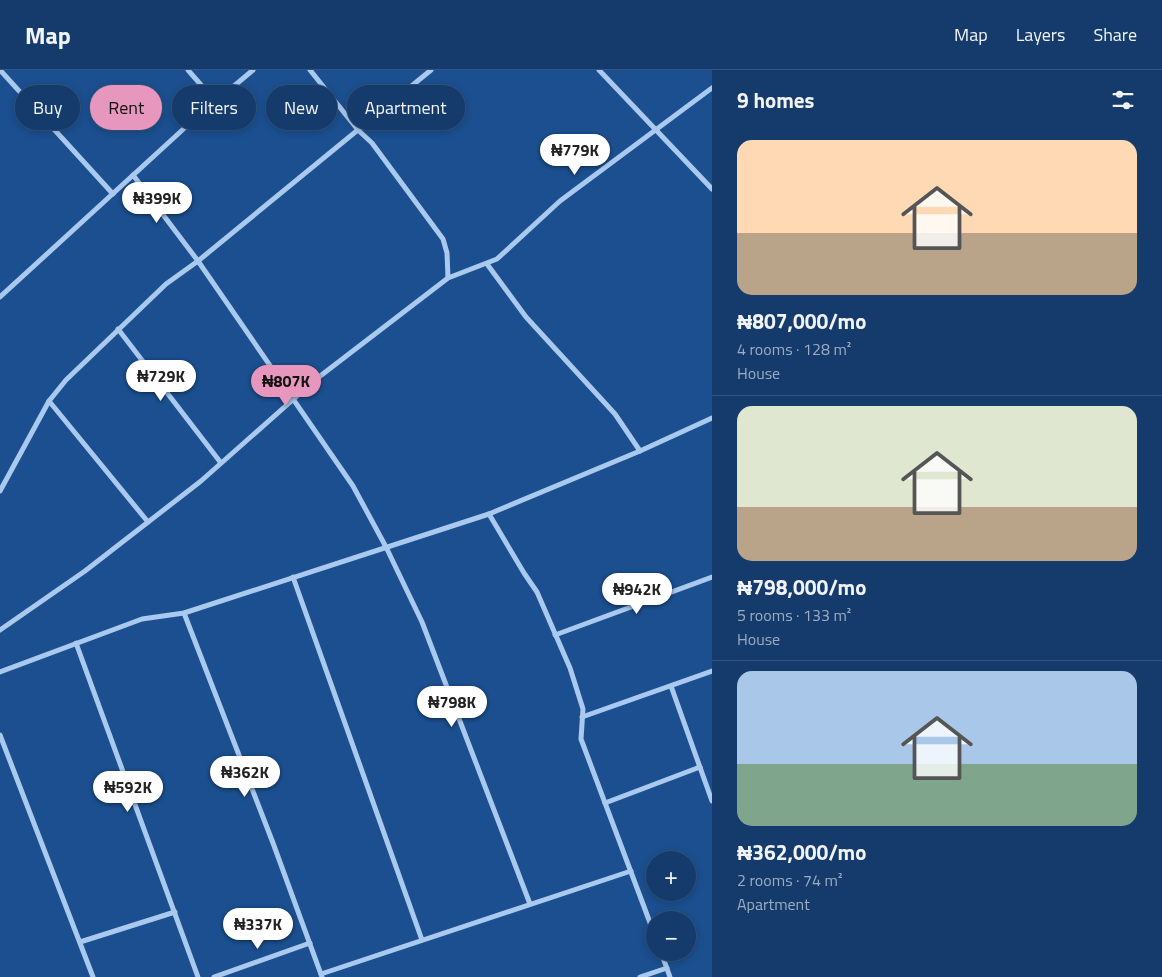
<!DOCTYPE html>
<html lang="en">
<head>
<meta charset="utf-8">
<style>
	:root { --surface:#143b6b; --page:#214673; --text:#f1f3f6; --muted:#9dadc1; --line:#33557e; --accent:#e797bd }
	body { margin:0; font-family:"Titillium Web",sans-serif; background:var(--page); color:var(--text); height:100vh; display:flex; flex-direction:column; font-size:19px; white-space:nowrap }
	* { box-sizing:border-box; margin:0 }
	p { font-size:16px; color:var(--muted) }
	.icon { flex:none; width:28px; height:28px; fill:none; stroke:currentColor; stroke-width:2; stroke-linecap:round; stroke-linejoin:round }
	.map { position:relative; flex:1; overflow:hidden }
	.side { display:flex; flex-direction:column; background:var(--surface); width:450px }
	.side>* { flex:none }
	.banner { position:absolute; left:15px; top:15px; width:475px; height:45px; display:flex; gap:10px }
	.fabs { position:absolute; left:646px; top:781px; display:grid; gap:10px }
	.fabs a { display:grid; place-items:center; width:50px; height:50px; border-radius:50%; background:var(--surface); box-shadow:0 2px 8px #0003,0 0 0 1px var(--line); font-size:25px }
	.price { position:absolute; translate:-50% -42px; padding:0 11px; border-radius:18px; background:#fff; color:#222; font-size:16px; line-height:32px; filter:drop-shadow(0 1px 2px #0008) }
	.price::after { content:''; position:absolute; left:50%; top:30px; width:15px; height:11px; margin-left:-8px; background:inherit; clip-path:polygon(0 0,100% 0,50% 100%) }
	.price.current { background:var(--accent); color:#111 }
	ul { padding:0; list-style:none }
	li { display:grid; align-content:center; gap:10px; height:265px; padding:0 25px }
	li+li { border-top:1px solid var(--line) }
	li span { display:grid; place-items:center; height:155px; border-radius:15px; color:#555 }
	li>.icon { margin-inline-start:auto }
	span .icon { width:90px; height:90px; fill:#fffc; stroke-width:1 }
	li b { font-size:21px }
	h2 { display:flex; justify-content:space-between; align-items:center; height:60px; padding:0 25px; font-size:21px }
	.chip { padding:0 18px; border-radius:22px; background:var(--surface); box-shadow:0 2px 8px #0003,0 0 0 1px var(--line); font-size:18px; line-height:45px }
	.chip.current { background:var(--accent); color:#111 }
	header { display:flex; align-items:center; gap:30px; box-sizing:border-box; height:70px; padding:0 25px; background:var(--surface); border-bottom:1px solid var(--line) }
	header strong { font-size:24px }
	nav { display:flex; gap:28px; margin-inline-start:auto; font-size:18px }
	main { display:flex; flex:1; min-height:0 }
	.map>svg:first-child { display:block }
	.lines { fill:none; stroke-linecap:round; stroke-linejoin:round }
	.minor { stroke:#a9c9ee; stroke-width:5 }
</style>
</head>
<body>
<header>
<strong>Map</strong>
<nav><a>Map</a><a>Layers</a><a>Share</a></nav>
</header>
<main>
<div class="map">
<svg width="712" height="907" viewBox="0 0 712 907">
	<rect width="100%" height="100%" fill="#1b4f8f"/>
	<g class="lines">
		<!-- minor -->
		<g class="minor">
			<path d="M0,0l113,124"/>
			<path d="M188,0l27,31"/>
			<path d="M310,0l48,60 14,13 71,96 4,14 1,25"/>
			<path d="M599,0l113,119"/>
			<path d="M133,105l65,86 155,225 33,61 36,75 108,282"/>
			<path d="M487,194l39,53 89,97 25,37"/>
			<path d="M0,227l190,-174 63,-53"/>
			<path d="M118,259l103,134"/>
			<path d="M49,331l99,121"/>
			<path d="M0,421l49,-90 17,-21 100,-96 32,-23 233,-191"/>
			<path d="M489,444l35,59 13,19 33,76 13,41 -2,30 74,197"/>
			<path d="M293,507l129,363"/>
			<path d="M184,543l89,230 49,134"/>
			<path d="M0,560l85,-59 116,-90 114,-101 133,-102 49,-19 63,-58 152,-113"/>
			<path d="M555,565l157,-58"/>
			<path d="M76,573l122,334"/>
			<path d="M0,602l142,-53 42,-6 305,-99 151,-63 72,-33"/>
			<path d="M671,616l41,115"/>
			<path d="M582,647l130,-46"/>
			<path d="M0,665l93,242"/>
			<path d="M605,733l95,-36"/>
			<path d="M80,872l95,-30"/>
			<path d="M661,882l9,25"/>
			<path d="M321,904l310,-103"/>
			<path d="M214,907l96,-34"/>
			<path d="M640,907l27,-9"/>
		</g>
	</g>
</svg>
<div class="fabs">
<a>+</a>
<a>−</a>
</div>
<b class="price" style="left:575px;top:106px">₦779K</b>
<b class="price" style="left:157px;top:154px">₦399K</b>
<b class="price" style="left:161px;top:332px">₦729K</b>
<b class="price current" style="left:286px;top:337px">₦807K</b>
<b class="price" style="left:637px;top:545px">₦942K</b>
<b class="price" style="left:452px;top:658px">₦798K</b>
<b class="price" style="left:245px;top:728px">₦362K</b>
<b class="price" style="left:128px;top:743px">₦592K</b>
<b class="price" style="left:258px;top:880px">₦337K</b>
<div class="banner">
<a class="chip">Buy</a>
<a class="chip current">Rent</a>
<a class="chip">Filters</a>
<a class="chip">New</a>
<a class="chip">Apartment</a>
</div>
</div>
<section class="side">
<h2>9 homes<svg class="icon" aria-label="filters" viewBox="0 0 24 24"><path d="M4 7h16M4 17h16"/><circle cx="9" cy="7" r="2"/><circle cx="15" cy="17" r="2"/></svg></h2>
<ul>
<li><span style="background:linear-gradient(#ffd9b3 60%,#b9a48a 0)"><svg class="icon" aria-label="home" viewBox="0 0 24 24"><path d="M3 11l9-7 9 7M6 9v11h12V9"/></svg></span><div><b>₦807,000/mo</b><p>4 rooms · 128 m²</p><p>House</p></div></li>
<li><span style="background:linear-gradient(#dfe7d0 65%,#b9a48a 0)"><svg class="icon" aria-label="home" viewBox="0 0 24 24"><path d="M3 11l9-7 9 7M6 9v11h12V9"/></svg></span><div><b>₦798,000/mo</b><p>5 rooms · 133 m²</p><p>House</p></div></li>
<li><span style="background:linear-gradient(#a9c7e8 60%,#7fa58c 0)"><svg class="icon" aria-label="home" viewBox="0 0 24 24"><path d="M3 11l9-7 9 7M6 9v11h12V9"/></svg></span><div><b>₦362,000/mo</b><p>2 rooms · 74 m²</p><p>Apartment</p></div></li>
</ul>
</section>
</main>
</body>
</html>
